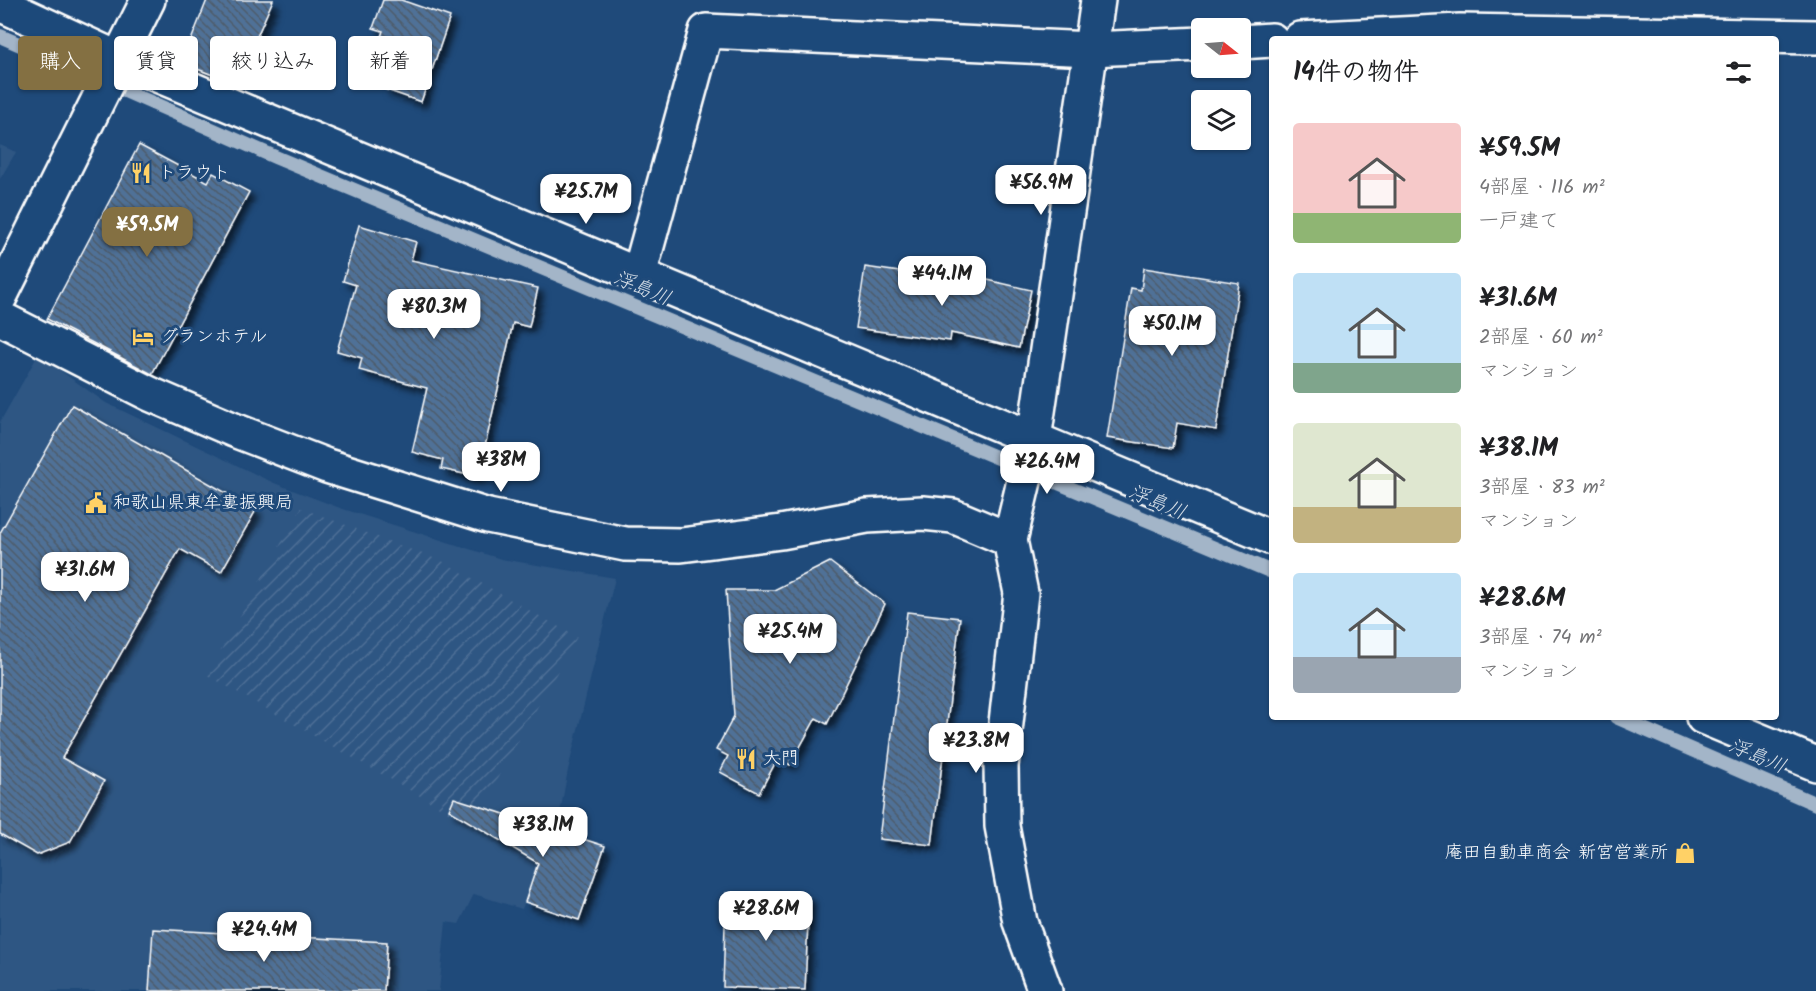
<!DOCTYPE html>
<html lang="ja">
<head>
<meta charset="utf-8">
<style>
	:root { --surface:#fff; --page:#f6f6f6; --text:#202124; --muted:#757577; --accent:#847042 }
	body { margin:0; font-family:Kalam,"Klee One",sans-serif; background:var(--page); color:var(--text); height:100vh; display:flex; flex-direction:column; font-size:22px; white-space:nowrap }
	* { box-sizing:border-box; margin:0 }
	p { font-size:20px; color:var(--muted) }
	.icon { flex:none; width:33px; height:33px; fill:none; stroke:currentColor; stroke-width:2; stroke-linecap:round; stroke-linejoin:round }
	.map { position:relative; flex:1; overflow:hidden }
	.panel { position:absolute; left:1269px; top:36px; width:510px; height:684px; display:flex; flex-direction:column; background:var(--surface); border-radius:6px; box-shadow:0 2px 4px #0004 }
	.panel>* { flex:none }
	.banner { position:absolute; left:18px; top:36px; width:570px; height:54px; display:flex; gap:12px }
	.needle { width:39px; rotate:107deg }
	.buttons { position:absolute; left:1191px; top:18px; display:grid; gap:12px }
	.buttons a { display:grid; place-items:center; width:60px; height:60px; border-radius:6px; background:var(--surface); box-shadow:0 2px 4px #0004; font-size:30px }
	.price { position:absolute; translate:-50% -51px; padding:0 14px; border-radius:12px; background:#fff; color:#222; font-size:20px; line-height:39px; filter:drop-shadow(0 2px 3px #0008) }
	.price::after { content:''; position:absolute; left:50%; top:36px; width:18px; height:14px; margin-left:-9px; background:inherit; clip-path:polygon(0 0,100% 0,50% 100%) }
	.price.selected { background:var(--accent); color:#fff }
	ul { padding:0; list-style:none }
	li { display:flex; align-items:center; gap:18px; height:150px; padding:0 24px }
	li span { display:grid; place-items:center; flex:none; width:168px; height:120px; border-radius:6px; color:#555 }
	li>.icon { margin-inline-start:auto }
	span .icon { width:72px; height:72px; fill:#fffc; stroke-width:1 }
	li b { font-size:26px }
	h2 { display:flex; justify-content:space-between; align-items:center; height:72px; padding:0 24px; font-size:26px }
	.pill { padding:0 21px; border-radius:6px; background:var(--surface); box-shadow:0 2px 4px #0004; font-size:21px; line-height:54px }
	.pill.selected { background:var(--accent); color:#fff }
	.map>svg:first-child { display:block }
	.built { fill:#2e5683 }
	.industrial { fill:url(#industrial-furrows) }
	.lines { fill:none; stroke-linecap:round; stroke-linejoin:round }
	.stream { stroke:#a3b5c8; stroke-width:14 }
	.building { fill:url(#building-back-hatch); stroke:#fff; stroke-width:1.5; filter:url(#shadow) }
	.minor-casing { stroke:#fff; stroke-width:38 }
	.tertiary-casing { stroke:#fff; stroke-width:38 }
	.minor { stroke:#1f4a7a; stroke-width:33 }
	.tertiary { stroke:#1f4a7a; stroke-width:33 }
	.labels { text-anchor:middle; dominant-baseline:central; stroke-width:6; stroke-linejoin:round; paint-order:stroke }
	.poi-label { font-size:18px; fill:#fff; stroke:#1f4a7a; text-anchor:start }
	.water-label { font-size:20px; font-style:italic; fill:#d8e0e8; stroke:#1f4a7a }
</style>
</head>
<body>
<div class="map">
<svg width="1816" height="991" viewBox="0 0 1816 991">
	<defs>
		<pattern id="industrial-furrows" width="10" height="10" patternUnits="userSpaceOnUse" patternTransform="scale(1.5)"><rect width="10" height="10" fill="#2e5683"/><path d="M-1 1l2-2M0 10L10 0M9 11l2-2" fill="none" stroke="#4d6f96"/></pattern>
		<pattern id="building-back-hatch" width="6" height="6" patternUnits="userSpaceOnUse" patternTransform="scale(1.5)"><rect width="6" height="6" fill="#507197"/><path d="M-1 5l2 2M0 0l6 6M5-1l2 2" fill="none" stroke="#4e5b6a"/></pattern>
		<filter id="shadow"><feDropShadow dx="5.5" dy="5.5" stdDeviation="3" flood-color="#0009"/></filter>
	</defs>
	<rect width="100%" height="100%" fill="#1f4a7a"/>
	<filter id="ink" filterUnits="userSpaceOnUse"><feTurbulence type="fractalNoise" baseFrequency=".0167" numOctaves="2"/><feDisplacementMap in="SourceGraphic" scale="12" xChannelSelector="R" yChannelSelector="G"/><feConvolveMatrix kernelMatrix="1 2 1 2 8 2 1 2 1" color-interpolation-filters="sRGB"/></filter>
	<g filter="url(#ink)">
		<!-- built -->
		<g class="built">
			<path d="M0,145l16,7 -16,27z"/>
			<path d="M38,355l68,48 168,80 66,25 161,51 114,19 -47,192 -11,59 -7,-1 -28,81 -48,-15 -15,30 -13,-2 -7,69h-439v-569z"/>
		</g>
		<!-- industrial -->
		<path class="industrial" d="M301,508l143,54 133,75 -106,188 -264,-150z"/>
		<g class="lines">
			<!-- stream -->
			<g class="stream">
				<path d="M0,36l275,121 997,415"/>
				<path d="M1616,717l200,87"/>
			</g>
		</g>
		<!-- building -->
		<g class="building">
			<path d="M207,0h66l-37,84 -54,-21z"/>
			<path d="M383,0h18l49,17 -29,85 -37,-13 6,-14 -20,-7 13,-37 -10,-3z"/>
			<path d="M139,145l69,37 5,-9 36,19 -97,182 -105,-55z"/>
			<path d="M359,225l57,17 -5,18 127,28 -9,39 -16,-4 -35,154 -37,-8 2,-9 -31,-8 15,-64 -68,-18 3,-12 -25,-7 19,-66 -13,-4z"/>
			<path d="M865,267l104,15 1,-6 61,14 -12,58 -68,-15 -1,8 -94,-13z"/>
			<path d="M1144,268l95,15 -23,147 -39,-7 -4,25 -66,-10 24,-150 10,2z"/>
			<path d="M72,405l184,105 -35,62 -41,-23 -118,209 42,23 -34,61 -33,13 -37,-21v-301z"/>
			<path d="M830,562l55,42 -58,120 -11,-6 -26,47 -12,-7 -19,35 -39,-21 8,-16 -12,-6 18,-34 -8,-126h48z"/>
			<path d="M907,612l53,6 -28,227 -53,-6z"/>
			<path d="M454,798l151,48 -26,74 -54,-18 13,-39 -89,-53z"/>
			<path d="M726,893l83,4 -4,93 -82,-3z"/>
			<path d="M153,929l234,13 -3,49h-235z"/>
		</g>
		<g class="lines">
			<defs>
				<g id="minor">
					<path d="M0,4l119,55 1153,479"/>
					<path d="M1300,39l160,-8 356,6"/>
					<path d="M1240,42l32,-2"/>
					<path d="M639,275l67,-244 385,18 111,-5"/>
					<path d="M0,318l150,76 84,36 93,36 161,50 137,28 56,1 100,-13 86,-16 56,-3 30,3 57,24"/>
					<path d="M1703,717l113,47"/>
					<path d="M1045,991l-25,-69 -18,-96 -1,-60 20,-173 -11,-53 24,-101 64,-439"/>
				</g>
				<path id="tertiary" d="M0,297l148,-297"/>
			</defs>
			<!-- minor casing -->
			<use href="#minor" class="minor-casing"/>
			<!-- tertiary casing -->
			<use href="#tertiary" class="tertiary-casing"/>
			<!-- minor -->
			<use href="#minor" class="minor"/>
			<!-- tertiary -->
			<use href="#tertiary" class="tertiary"/>
		</g>
	</g>
	<!-- icons -->
	<defs>
		<symbol id="restaurant-bare" viewBox="-9 -9 18 18"><path d="M-5-6h1v4h1v-4h1v4h1v-4h1v5L-1.5 .5V6h-2V.5L-5-1ZM5-6V6H3V1.5H1.5Q1.5-4 5-6Z" fill="#ffd166" stroke="#1f4a7a" stroke-width="2.5" paint-order="stroke"/></symbol>
		<symbol id="hotel-bare" viewBox="-9 -9 18 18"><path d="M-6-4.5h1.5V1H6V5H4.5V3h-9V5H-6ZM-4 0a1.8 1.8 0 1 1 3.6 0ZM.5 0V-2.5h3Q6-2.5 6 0Z" fill="#ffd166" stroke="#1f4a7a" stroke-width="2.5" paint-order="stroke"/></symbol>
		<symbol id="civic-bare" viewBox="-9 -9 18 18"><path d="M-.6-6.5H3V-4.5H.6V-3L4-1V1h2V6H-6V1h2V-1L-.6-3ZM-1.2 2.5V6h2.4V2.5Z" fill="#ffd166" stroke="#1f4a7a" stroke-width="2.5" paint-order="stroke"/></symbol>
		<symbol id="shop-bare" viewBox="-9 -9 18 18"><path d="M-5-2.5h2.3a2.7 3.5 0 0 1 5.4 0H5L5.5 6h-11ZM-1.5-2.5h3a1.5 2.3 0 0 0-3 0Z" fill="#ffd166" stroke="#1f4a7a" stroke-width="2.5" paint-order="stroke"/></symbol>
	</defs>
	<g fill-rule="evenodd">
		<use href="#restaurant-bare" x="126" y="158" width="30" height="30"/>
		<use href="#hotel-bare" x="128" y="322" width="30" height="30"/>
		<use href="#civic-bare" x="81" y="488" width="30" height="30"/>
		<use href="#restaurant-bare" x="731" y="744" width="30" height="30"/>
		<use href="#shop-bare" x="1670" y="838" width="30" height="30"/>
	</g>
	<g class="labels">
		<!-- poi labels -->
		<g class="poi-label">
			<text x="158" y="173">トラウト</text>
			<text x="160" y="337">グランホテル</text>
			<text x="113" y="503">和歌山県東牟婁振興局</text>
			<text x="763" y="759">大門</text>
			<text x="1668" y="853" text-anchor="end">庵田自動車商会 新宮営業所</text>
		</g>
		<!-- water labels -->
		<g class="water-label">
			<text transform="translate(642 289) rotate(23)">浮島川</text>
			<text transform="translate(1157 503) rotate(23)">浮島川</text>
			<text transform="translate(1757 757) rotate(23)">浮島川</text>
		</g>
	</g>
</svg>
<div class="buttons">
<a><svg class="needle" viewBox="-14 -14 28 28"><path d="M0-13l5 13h-10z" fill="#e53935"/><path d="M0 13l5-13h-10z" fill="#757577"/></svg></a>
<a><svg class="icon" aria-label="layers" viewBox="0 0 24 24"><path d="M12 4l9 5-9 5-9-5zM3 14l9 5 9-5"/></svg></a>
</div>
<b class="price" style="left:1041px;top:216px">¥56.9M</b>
<b class="price" style="left:586px;top:225px">¥25.7M</b>
<b class="price selected" style="left:147px;top:258px">¥59.5M</b>
<b class="price" style="left:942px;top:307px">¥44.1M</b>
<b class="price" style="left:434px;top:340px">¥80.3M</b>
<b class="price" style="left:1172px;top:357px">¥50.1M</b>
<b class="price" style="left:501px;top:493px">¥38M</b>
<b class="price" style="left:1047px;top:495px">¥26.4M</b>
<b class="price" style="left:85px;top:603px">¥31.6M</b>
<b class="price" style="left:790px;top:665px">¥25.4M</b>
<b class="price" style="left:976px;top:774px">¥23.8M</b>
<b class="price" style="left:543px;top:858px">¥38.1M</b>
<b class="price" style="left:766px;top:942px">¥28.6M</b>
<b class="price" style="left:264px;top:963px">¥24.4M</b>
<div class="banner">
<a class="pill selected">購入</a>
<a class="pill">賃貸</a>
<a class="pill">絞り込み</a>
<a class="pill">新着</a>
</div>
<section class="panel">
<h2>14件の物件<svg class="icon" aria-label="filters" viewBox="0 0 24 24"><path d="M4 7h16M4 17h16"/><circle cx="9" cy="7" r="2"/><circle cx="15" cy="17" r="2"/></svg></h2>
<ul>
<li><span style="background:linear-gradient(#f6c9c9 75%,#8fb573 0)"><svg class="icon" aria-label="home" viewBox="0 0 24 24"><path d="M3 11l9-7 9 7M6 9v11h12V9"/></svg></span><div><b>¥59.5M</b><p>4部屋 · 116 m²</p><p>一戸建て</p></div></li>
<li><span style="background:linear-gradient(#bfe0f5 75%,#7fa58c 0)"><svg class="icon" aria-label="home" viewBox="0 0 24 24"><path d="M3 11l9-7 9 7M6 9v11h12V9"/></svg></span><div><b>¥31.6M</b><p>2部屋 · 60 m²</p><p>マンション</p></div></li>
<li><span style="background:linear-gradient(#dfe7d0 70%,#c2b280 0)"><svg class="icon" aria-label="home" viewBox="0 0 24 24"><path d="M3 11l9-7 9 7M6 9v11h12V9"/></svg></span><div><b>¥38.1M</b><p>3部屋 · 83 m²</p><p>マンション</p></div></li>
<li><span style="background:linear-gradient(#bfe0f5 70%,#9aa5b1 0)"><svg class="icon" aria-label="home" viewBox="0 0 24 24"><path d="M3 11l9-7 9 7M6 9v11h12V9"/></svg></span><div><b>¥28.6M</b><p>3部屋 · 74 m²</p><p>マンション</p></div></li>
</ul>
</section>
</div>
</body>
</html>
